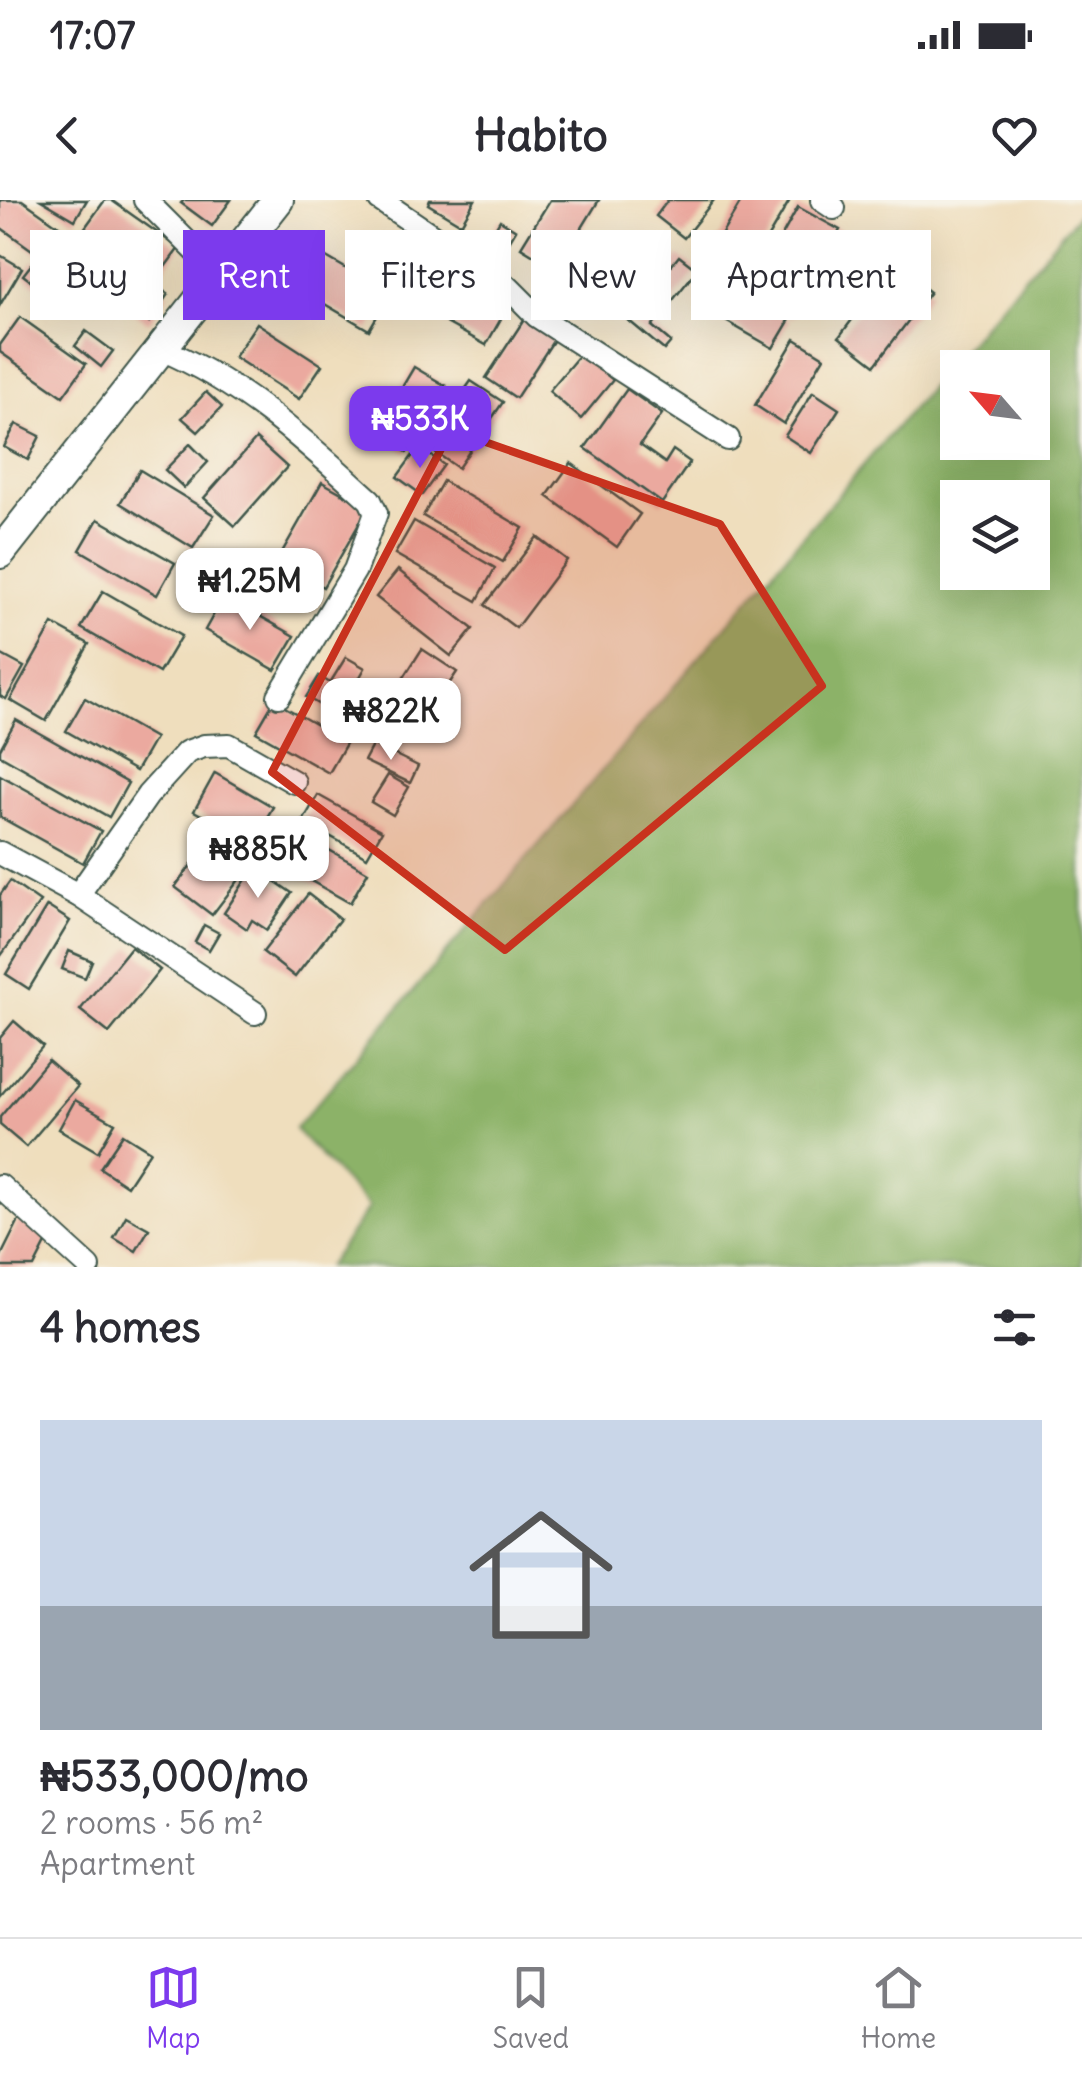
<!DOCTYPE html>
<html lang="en">
<head>
<meta charset="utf-8">
<style>
	:root { --surface:#fff; --page:#f7f7f7; --text:#2b2b33; --muted:#7c7c81; --line:#e1e1e2; --accent:#7c3aed }
	body { margin:0; font-family:Delius,sans-serif; background:var(--page); color:var(--text); height:100vh; display:flex; flex-direction:column; font-size:38px; white-space:nowrap }
	* { box-sizing:border-box; margin:0 }
	p { font-size:32px; color:var(--muted) }
	.icon { flex:none; width:55px; height:55px; fill:none; stroke:currentColor; stroke-width:2; stroke-linecap:round; stroke-linejoin:round }
	.map { position:relative; height:1067px; overflow:hidden }
	.side { display:flex; flex-direction:column; background:var(--surface); flex:1 }
	.side>* { flex:none }
	.guide { position:absolute; left:30px; top:30px; width:1022px; height:90px; display:flex; gap:20px }
	.needle { width:65px; rotate:298deg }
	.controls { position:absolute; left:940px; top:150px; display:grid; gap:20px }
	.controls a { display:grid; place-items:center; width:110px; height:110px; border-radius:0px; background:var(--surface); box-shadow:0 10px 40px #0002; font-size:50px }
	.price { position:absolute; translate:-50% -85px; padding:0 22px; border-radius:20px; background:#fff; color:#222; font-size:32px; line-height:65px; filter:drop-shadow(0 2px 5px #0008) }
	.price::after { content:''; position:absolute; left:50%; top:60px; width:30px; height:22px; margin-left:-15px; background:inherit; clip-path:polygon(0 0,100% 0,50% 100%) }
	.price.current { background:var(--accent); color:#fff }
	ul { padding:0; list-style:none }
	li { display:grid; align-content:center; gap:20px; height:530px; padding:0 40px }
	li span { display:grid; place-items:center; height:310px; border-radius:0px; color:#555 }
	li>.icon { margin-inline-start:auto }
	span .icon { width:180px; height:180px; fill:#fffc; stroke-width:1 }
	li b { font-size:42px }
	h2 { display:flex; justify-content:space-between; align-items:center; height:120px; padding:0 40px; font-size:42px }
	.chip { padding:0 35px; border-radius:0px; background:var(--surface); box-shadow:0 10px 40px #0002; font-size:35px; line-height:90px }
	.chip.current { background:var(--accent); color:#fff }
	.status { display:flex; justify-content:space-between; align-items:center; height:70px; padding:0 50px; background:var(--surface); direction:ltr }
	.status svg { height:28px; fill:currentColor }
	header { display:flex; justify-content:space-between; align-items:center; height:130px; padding:0 40px; background:var(--surface); font-size:45px; font-weight:700 }
	.tab-bar { display:flex; justify-content:space-around; align-items:center; height:140px; border-top:2px solid var(--line); background:var(--surface); font-size:28px; color:var(--muted) }
	.tab-bar a { display:grid; justify-items:center; gap:5px }
	.tab-bar .current { color:var(--accent) }
	.map>svg:first-child { display:block }
	.forest { fill:#8cb268; stroke:#56784e; stroke-width:2.5; fill-rule:evenodd }
	.building { fill:#eba99f }
	.lines { fill:none; stroke-linecap:round; stroke-linejoin:round }
	.street-casing { stroke:#3e5549; stroke-width:26 }
	.secondary-casing { stroke:#3e5549; stroke-width:34 }
	.street { stroke:#fff; stroke-width:22 }
	.secondary { stroke:#fff; stroke-width:30 }
	.marked { fill:#c8321e; fill-opacity:0.2; stroke:#c8321e; stroke-width:8; stroke-linejoin:round }
</style>
</head>
<body>
<div class="status"><b>17:07</b><svg viewBox="0 0 49 12"><path d="M0 12V9h3v3zM5 12V6h3v6zM10 12V3h3v9zM15 12V0h3v12zM26 1h20v11H26zM47 4h2v5h-2z"/></svg></div>
<header><svg class="icon" aria-label="back" viewBox="0 0 24 24"><path d="M15 5l-7 7 7 7"/></svg>Habito<svg class="icon" aria-label="heart" viewBox="0 0 24 24"><path d="M12 20l-8-8c-3-5 5-10 8-4 3-6 11-1 8 4z"/></svg></header>
<div class="map">
<svg width="1082" height="1067" viewBox="0 0 1082 1067">
	<rect width="100%" height="100%" fill="#f7f3e8"/>
	<filter id="ink" filterUnits="userSpaceOnUse"><feTurbulence type="fractalNoise" baseFrequency=".01" numOctaves="2"/><feDisplacementMap in="SourceGraphic" scale="20" xChannelSelector="R" yChannelSelector="G"/><feConvolveMatrix kernelMatrix="1 2 1 2 8 2 1 2 1" color-interpolation-filters="sRGB"/></filter>
	<filter id="wash" filterUnits="userSpaceOnUse"><feTurbulence type="fractalNoise" baseFrequency=".0048" numOctaves="4" result="noise"/><feDisplacementMap in="SourceGraphic" scale="40" xChannelSelector="R" yChannelSelector="G"/><feGaussianBlur stdDeviation="2.25" result="paint"/><feColorMatrix in="noise" values="0 0 0 0 0 0 0 0 0 0 0 0 0 0 0 0 0 1.4 0 .05"/><feComposite in="paint" operator="in"/></filter>
	<g filter="url(#wash)">
		<rect width="100%" height="100%" fill="#efdebd"/>
		<!-- forest -->
		<path class="forest" d="M1082,10v1057h-755l42,-60 -74,-78zM958,168h74v74h-74zM958,298h74v74h-74z"/>
		<g id="blocks">
			<!-- building -->
			<g class="building">
				<path d="M0,0h22l58,41 -20,29 -60,-43z"/>
				<path d="M41,0h46l-12,20z"/>
				<path d="M105,0h6l68,48 -23,31 -72,-50z"/>
				<path d="M184,0h47l-19,26 -31,-23z"/>
				<path d="M430,0h45l-14,24 -33,-20z"/>
				<path d="M550,0h49l-42,69 -36,-22z"/>
				<path d="M668,0h46l-30,38 -28,-22z"/>
				<path d="M742,0h48l-49,83 -36,-21z"/>
				<path d="M798,7l42,23 -49,87 -41,-24z"/>
				<path d="M500,20l16,10 -12,20 -16,-10z"/>
				<path d="M81,45l26,13 -18,36 -26,-13z"/>
				<path d="M321,54l69,40 -21,36 -68,-40z"/>
				<path d="M0,55l22,13 -22,37z"/>
				<path d="M679,56l18,14 -45,56 19,16 -7,8 -36,-30z"/>
				<path d="M34,61l18,14 -11,14 -18,-14z"/>
				<path d="M894,64l36,28 -55,73 -36,-28z"/>
				<path d="M444,72l63,36 -21,37 -63,-35z"/>
				<path d="M286,74l12,9 -20,29 -12,-9z"/>
				<path d="M148,80l20,14 -19,28 -20,-13z"/>
				<path d="M734,88l55,33 -16,27 -56,-32z"/>
				<path d="M527,115l30,20 -41,63 -30,-20z"/>
				<path d="M20,117l66,47 -23,32 -63,-44v-7z"/>
				<path d="M257,123l65,42 -23,34 -65,-42z"/>
				<path d="M86,131l27,20 -12,16 -26,-21z"/>
				<path d="M795,139l29,18 -40,67 -29,-19z"/>
				<path d="M581,153l32,27 -32,39 -32,-28z"/>
				<path d="M414,167l32,19 -39,66 -32,-19z"/>
				<path d="M471,181l32,21 -45,66 -32,-22z"/>
				<path d="M627,189l35,25 -22,31 25,18 8,-13 17,12 -28,41 -77,-55z"/>
				<path d="M206,192l16,15 -24,25 -16,-14z"/>
				<path d="M813,192l26,17 -28,44 -26,-17z"/>
				<path d="M16,224l24,12 -12,24 -24,-13z"/>
				<path d="M256,239l31,28 -52,59 -31,-28z"/>
				<path d="M190,244l18,18 -24,26 -19,-18z"/>
				<path d="M419,247l25,18 -22,30 -25,-18z"/>
				<path d="M571,263l69,51 -23,33 -70,-51z"/>
				<path d="M140,270l74,45 -21,33 -73,-45z"/>
				<path d="M443,281l80,47 -20,34 -80,-46z"/>
				<path d="M322,282l46,26 -45,79 -46,-26z"/>
				<path d="M98,319l77,44 -18,32 -77,-45z"/>
				<path d="M414,321l81,47 -18,33 -82,-47z"/>
				<path d="M537,337l30,23 -51,68 -31,-23z"/>
				<path d="M398,370l75,59 -22,27 -75,-59z"/>
				<path d="M103,391l78,45 -22,37 -78,-45z"/>
				<path d="M224,396l71,40 -20,34 -70,-40z"/>
				<path d="M53,424l36,20 -43,77 -36,-21z"/>
				<path d="M422,449l35,23 -22,33 -34,-23z"/>
				<path d="M0,454l24,13 -18,32 -6,-3z"/>
				<path d="M346,457l19,11 -5,9 26,15 -23,38 -57,-33 13,-21 11,7z"/>
				<path d="M85,498l70,40 -19,33 -70,-40z"/>
				<path d="M274,501l73,41 -18,31 -73,-41z"/>
				<path d="M16,520l112,63 -19,34 -109,-62v-6z"/>
				<path d="M373,544l45,22 -8,17 -46,-22z"/>
				<path d="M215,573l58,34 -21,36 -58,-32z"/>
				<path d="M0,575l101,56 -18,32 -83,-46z"/>
				<path d="M388,575l21,12 -16,28 -22,-13z"/>
				<path d="M318,595l64,36 -15,26 -64,-36z"/>
				<path d="M292,629l76,43 -18,31 -76,-43z"/>
				<path d="M213,635l38,29 -39,51 -37,-28z"/>
				<path d="M254,667l38,26 -25,37 -15,-10 -5,9 -23,-16z"/>
				<path d="M10,681l30,21 -40,55v-62z"/>
				<path d="M308,694l32,25 -45,58 -32,-25z"/>
				<path d="M47,706l23,15 -41,68 -23,-15z"/>
				<path d="M204,725l15,8 -10,17 -14,-8z"/>
				<path d="M131,747l29,23 -51,63 -29,-23z"/>
				<path d="M69,751l23,10 -7,17 -23,-9z"/>
				<path d="M14,821l29,25 -43,50v-58z"/>
				<path d="M48,860l30,26 -52,61 -26,-22v-8z"/>
				<path d="M75,900l40,23 -17,29 -39,-23z"/>
				<path d="M123,934l27,17 -23,35 -27,-18z"/>
				<path d="M23,1012l31,16 -20,39h-34v-9z"/>
				<path d="M126,1016l23,13 -13,22 -22,-13z"/>
			</g>
		</g>
	</g>
	<g filter="url(#ink)">
		<use href="#blocks" fill-opacity="0" stroke="#3e5549" stroke-width="2.5"/>
		<g class="lines">
			<defs>
				<g id="street">
					<path d="M145,0l75,75"/>
					<path d="M380,0l129,88 28,28 191,123"/>
					<path d="M822,0l12,8"/>
					<path d="M161,149c82,34 144,92 209,151l6,13 -21,57 -76,126"/>
					<path d="M0,653l78,42 177,118"/>
					<path d="M78,695l70,-100 39,-43 17,-6 25,-1 65,37"/>
					<path d="M0,986l89,81"/>
				</g>
				<path id="secondary" d="M0,353l278,-353"/>
			</defs>
			<!-- street casing -->
			<use href="#street" class="street-casing"/>
			<!-- secondary casing -->
			<use href="#secondary" class="secondary-casing"/>
			<!-- street -->
			<use href="#street" class="street"/>
			<!-- secondary -->
			<use href="#secondary" class="secondary"/>
		</g>
	</g>
	<!-- marked area -->
	<path class="marked" d="M451,230l269,94 102,162 -317,264 -233,-178z"/>
</svg>
<div class="controls">
<a><svg class="needle" viewBox="-14 -14 28 28"><path d="M0-13l5 13h-10z" fill="#e53935"/><path d="M0 13l5-13h-10z" fill="#7c7c81"/></svg></a>
<a><svg class="icon" aria-label="layers" viewBox="0 0 24 24"><path d="M12 4l9 5-9 5-9-5zM3 14l9 5 9-5"/></svg></a>
</div>
<b class="price current" style="left:420px;top:271px">₦533K</b>
<b class="price" style="left:250px;top:433px">₦1.25M</b>
<b class="price" style="left:391px;top:563px">₦822K</b>
<b class="price" style="left:258px;top:701px">₦885K</b>
<div class="guide">
<a class="chip">Buy</a>
<a class="chip current">Rent</a>
<a class="chip">Filters</a>
<a class="chip">New</a>
<a class="chip">Apartment</a>
</div>
</div>
<section class="side">
<h2>4 homes<svg class="icon" aria-label="filters" viewBox="0 0 24 24"><path d="M4 7h16M4 17h16"/><circle cx="9" cy="7" r="2"/><circle cx="15" cy="17" r="2"/></svg></h2>
<ul>
<li><span style="background:linear-gradient(#c9d6e8 60%,#9aa5b1 0)"><svg class="icon" aria-label="home" viewBox="0 0 24 24"><path d="M3 11l9-7 9 7M6 9v11h12V9"/></svg></span><div><b>₦533,000/mo</b><p>2 rooms · 56 m²</p><p>Apartment</p></div></li>
</ul>
</section>
<nav class="tab-bar">
<a class="current"><svg class="icon" aria-label="map" viewBox="0 0 24 24"><path d="M3 6l6-2 6 2 6-2v14l-6 2-6-2-6 2zM9 4v14M15 6v14"/></svg>Map</a>
<a><svg class="icon" aria-label="saved" viewBox="0 0 24 24"><path d="M7 4h10v16l-5-4-5 4z"/></svg>Saved</a>
<a><svg class="icon" aria-label="home" viewBox="0 0 24 24"><path d="M3 11l9-7 9 7M6 9v11h12V9"/></svg>Home</a>
</nav>
</body>
</html>
